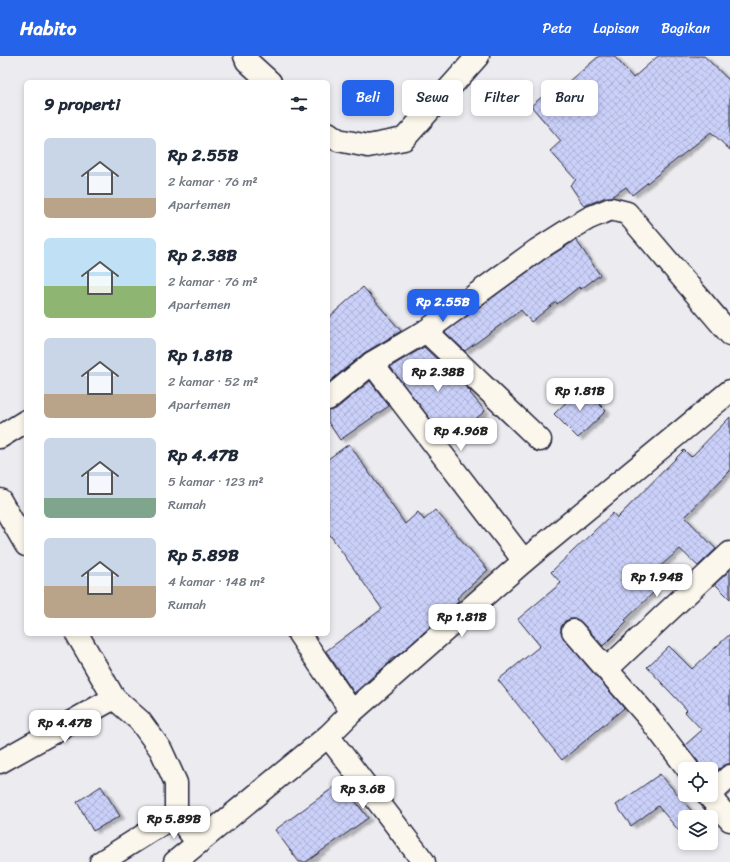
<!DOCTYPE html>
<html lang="id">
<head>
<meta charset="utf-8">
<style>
	:root { --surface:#fff; --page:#f6f6f7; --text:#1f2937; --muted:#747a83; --accent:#2563eb }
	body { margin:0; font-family:Sriracha,sans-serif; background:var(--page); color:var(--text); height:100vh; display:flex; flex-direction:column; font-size:15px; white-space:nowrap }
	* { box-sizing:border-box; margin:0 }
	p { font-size:13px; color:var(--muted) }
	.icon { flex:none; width:22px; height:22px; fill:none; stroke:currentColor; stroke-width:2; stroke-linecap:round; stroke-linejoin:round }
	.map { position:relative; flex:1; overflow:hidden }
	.sheet { position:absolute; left:24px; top:24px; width:306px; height:556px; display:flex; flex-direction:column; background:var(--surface); border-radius:6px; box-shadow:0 2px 6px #0003 }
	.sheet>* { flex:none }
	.hud { position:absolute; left:342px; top:24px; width:328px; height:36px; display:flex; gap:8px }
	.buttons { position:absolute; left:678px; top:706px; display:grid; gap:8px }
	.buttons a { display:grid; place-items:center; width:40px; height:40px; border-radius:6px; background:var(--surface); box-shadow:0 2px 6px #0003; font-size:20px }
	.price { position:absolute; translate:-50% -34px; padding:0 9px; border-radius:8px; background:#fff; color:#222; font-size:13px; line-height:26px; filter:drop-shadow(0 1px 2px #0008) }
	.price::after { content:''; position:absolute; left:50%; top:24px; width:12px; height:9px; margin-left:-6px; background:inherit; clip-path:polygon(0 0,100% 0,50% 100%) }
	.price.on { background:var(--accent); color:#fff }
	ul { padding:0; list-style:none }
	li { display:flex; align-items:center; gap:12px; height:100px; padding:0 20px }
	li span { display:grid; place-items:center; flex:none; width:112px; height:80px; border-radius:6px; color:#555 }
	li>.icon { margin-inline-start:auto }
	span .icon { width:48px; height:48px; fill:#fffc; stroke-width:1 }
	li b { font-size:17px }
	h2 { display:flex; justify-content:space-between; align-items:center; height:48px; padding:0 20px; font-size:17px }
	.tag { padding:0 14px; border-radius:6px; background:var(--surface); box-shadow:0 2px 6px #0003; font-size:14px; line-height:36px }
	.tag.on { background:var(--accent); color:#fff }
	header { display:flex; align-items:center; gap:24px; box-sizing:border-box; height:56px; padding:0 20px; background:var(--accent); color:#fff }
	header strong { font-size:19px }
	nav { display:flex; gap:22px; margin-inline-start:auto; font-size:14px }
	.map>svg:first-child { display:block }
	.building { fill:url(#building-cross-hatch); stroke:#22223b; filter:url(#shadow) }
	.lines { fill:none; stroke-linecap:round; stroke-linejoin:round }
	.minor-casing { stroke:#22223b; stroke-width:25 }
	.minor { stroke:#fbf7ec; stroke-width:22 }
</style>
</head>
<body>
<header>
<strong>Habito</strong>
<nav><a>Peta</a><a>Lapisan</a><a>Bagikan</a></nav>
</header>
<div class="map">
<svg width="730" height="806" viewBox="0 0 730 806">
	<defs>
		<pattern id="building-cross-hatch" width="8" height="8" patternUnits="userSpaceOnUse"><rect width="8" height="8" fill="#cad0f8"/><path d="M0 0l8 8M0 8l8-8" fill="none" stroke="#adb2d6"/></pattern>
		<filter id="shadow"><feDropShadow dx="4.5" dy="2.5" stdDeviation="1" flood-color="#0004"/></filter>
	</defs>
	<rect width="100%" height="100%" fill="#ecebf0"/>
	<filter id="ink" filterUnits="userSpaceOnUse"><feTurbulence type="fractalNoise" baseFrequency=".025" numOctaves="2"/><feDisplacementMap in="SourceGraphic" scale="8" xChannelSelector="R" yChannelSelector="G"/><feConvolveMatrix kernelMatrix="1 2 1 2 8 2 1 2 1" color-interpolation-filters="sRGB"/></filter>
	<g filter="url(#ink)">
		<!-- building -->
		<g class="building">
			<path d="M599,0h15l19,22 25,-22h46l26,25v69l-19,-18 -79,63 -6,-8 -15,10h-5l-22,9 -14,-21 6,-5 -26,-29 11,-10 -30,-35 27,-23 4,5z"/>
			<path d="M576,184l24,35 -19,14 -2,-2 -22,17 -1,-2 -25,20 -10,-12 -56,41 -20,-19 99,-72z"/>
			<path d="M363,231l38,44 -37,22 -36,30v-65z"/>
			<path d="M424,291l47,45 -1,1 15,18 -37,31 -58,-75z"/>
			<path d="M370,325l19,25 -49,34 -12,-18v-11l8,-2z"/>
			<path d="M582,331l24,24 -28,27 -24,-24z"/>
			<path d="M730,361v54l-45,46 31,32 -18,17 -18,-17 -36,31 11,11 -30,29 2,2 -24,24 -21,-23 -5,-4h-7l-5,2 -4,6v6l3,6 60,69 -62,52 -64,-80 42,-34 -22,-27 43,-36 -10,-11 62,-59 4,5 67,-68 7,7z"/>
			<path d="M349,388l56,80 13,-12 6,8 11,-10 53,60 -31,28 2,3 -58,52 -11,7v2l-36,31 -28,-42 56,-42 -54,-77v-73z"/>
			<path d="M730,514v29l-15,-15z"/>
			<path d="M730,578v130h-3l-8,5h-19l-2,-8 -13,-16 17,-15 -17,-18 2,-2 -40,-43 22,-21 23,23z"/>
			<path d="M660,718l36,42 -2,1h-9v8l-6,6 -21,-25 -27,20 -15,-21z"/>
			<path d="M341,726l27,36 -62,44h-7l-24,-32z"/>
			<path d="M101,730l19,30 -27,15 -16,-29z"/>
		</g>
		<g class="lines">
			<defs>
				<g id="minor">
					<path d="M245,0l2,5 23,21"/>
					<path d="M328,77l10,7 30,6 36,-7 74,-83"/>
					<path d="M426,275l111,-81 33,-21 19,-11 22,-9 16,4 103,121"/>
					<path d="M372,307l152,198"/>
					<path d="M328,343l44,-36 54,-32 114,109"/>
					<path d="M0,381l26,-16"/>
					<path d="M0,444l26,45"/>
					<path d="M573,575l76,87 39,51"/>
					<path d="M77,578l37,64 26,23 21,29 15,33v32l22,28"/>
					<path d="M299,578l53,78"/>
					<path d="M607,613l123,-116"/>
					<path d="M328,680l96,126"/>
					<path d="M0,706l114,-64"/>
					<path d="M711,738l19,-18"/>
					<path d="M708,739l22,25"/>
					<path d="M101,806l75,-47"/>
					<path d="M175,806l153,-126 24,-24 172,-151 206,-170"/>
				</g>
			</defs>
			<!-- minor casing -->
			<use href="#minor" class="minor-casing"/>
			<!-- minor -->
			<use href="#minor" class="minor"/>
		</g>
	</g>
</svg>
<div class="buttons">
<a><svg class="icon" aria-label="locate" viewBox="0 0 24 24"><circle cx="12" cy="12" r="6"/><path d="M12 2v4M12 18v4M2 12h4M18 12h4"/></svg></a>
<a><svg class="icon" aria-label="layers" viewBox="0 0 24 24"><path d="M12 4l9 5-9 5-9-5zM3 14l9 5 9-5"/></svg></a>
</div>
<b class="price on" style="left:443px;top:267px">Rp 2.55B</b>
<b class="price" style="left:438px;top:337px">Rp 2.38B</b>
<b class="price" style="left:580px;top:356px">Rp 1.81B</b>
<b class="price" style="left:461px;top:396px">Rp 4.96B</b>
<b class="price" style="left:657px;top:542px">Rp 1.94B</b>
<b class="price" style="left:462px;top:582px">Rp 1.81B</b>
<b class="price" style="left:65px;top:688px">Rp 4.47B</b>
<b class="price" style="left:363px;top:754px">Rp 3.6B</b>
<b class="price" style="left:174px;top:784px">Rp 5.89B</b>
<div class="hud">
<a class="tag on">Beli</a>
<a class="tag">Sewa</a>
<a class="tag">Filter</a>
<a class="tag">Baru</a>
</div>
<section class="sheet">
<h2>9 properti<svg class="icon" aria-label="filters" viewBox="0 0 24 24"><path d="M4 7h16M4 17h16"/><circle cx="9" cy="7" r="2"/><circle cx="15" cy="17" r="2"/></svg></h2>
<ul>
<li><span style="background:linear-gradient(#c9d6e8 75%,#b9a48a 0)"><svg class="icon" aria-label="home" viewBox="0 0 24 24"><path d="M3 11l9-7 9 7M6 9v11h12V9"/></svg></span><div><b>Rp 2.55B</b><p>2 kamar · 76 m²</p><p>Apartemen</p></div></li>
<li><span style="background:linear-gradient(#bfe0f5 60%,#8fb573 0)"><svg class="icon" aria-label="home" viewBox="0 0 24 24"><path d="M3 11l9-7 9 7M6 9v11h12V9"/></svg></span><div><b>Rp 2.38B</b><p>2 kamar · 76 m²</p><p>Apartemen</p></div></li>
<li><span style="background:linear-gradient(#c9d6e8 70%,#b9a48a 0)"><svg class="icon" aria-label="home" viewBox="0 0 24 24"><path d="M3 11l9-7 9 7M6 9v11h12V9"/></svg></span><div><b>Rp 1.81B</b><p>2 kamar · 52 m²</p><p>Apartemen</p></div></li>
<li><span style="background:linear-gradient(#c9d6e8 75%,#7fa58c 0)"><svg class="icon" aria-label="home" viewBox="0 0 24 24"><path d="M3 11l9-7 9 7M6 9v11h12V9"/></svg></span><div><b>Rp 4.47B</b><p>5 kamar · 123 m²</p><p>Rumah</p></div></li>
<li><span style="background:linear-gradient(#c9d6e8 60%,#b9a48a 0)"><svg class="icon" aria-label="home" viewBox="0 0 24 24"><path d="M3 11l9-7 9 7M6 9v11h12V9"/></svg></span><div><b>Rp 5.89B</b><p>4 kamar · 148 m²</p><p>Rumah</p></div></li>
</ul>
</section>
</div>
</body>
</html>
